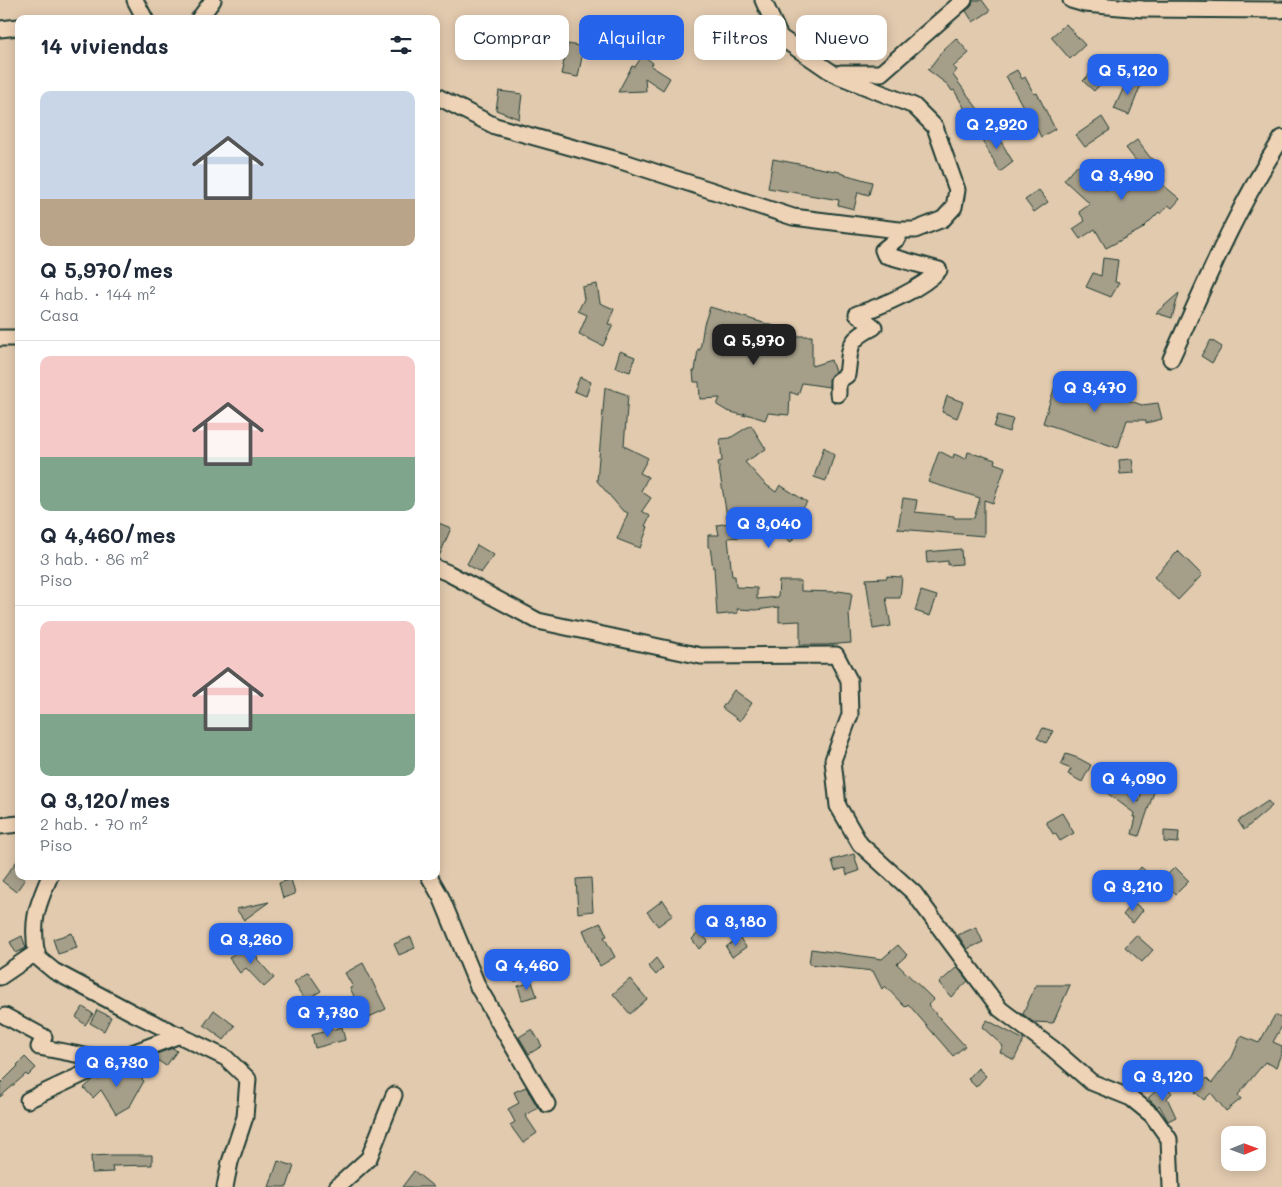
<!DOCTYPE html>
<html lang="es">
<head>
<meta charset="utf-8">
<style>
	:root { --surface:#fff; --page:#f2f2f3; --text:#1f2937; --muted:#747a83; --line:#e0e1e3; --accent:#2563eb }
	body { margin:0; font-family:Mali,sans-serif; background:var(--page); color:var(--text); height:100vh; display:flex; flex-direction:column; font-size:19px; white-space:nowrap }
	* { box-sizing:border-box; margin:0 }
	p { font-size:16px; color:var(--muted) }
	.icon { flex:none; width:28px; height:28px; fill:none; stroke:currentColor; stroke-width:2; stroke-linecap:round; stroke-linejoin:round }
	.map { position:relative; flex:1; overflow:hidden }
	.panel { position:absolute; left:15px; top:15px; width:425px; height:865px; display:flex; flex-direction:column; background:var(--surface); border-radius:10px; box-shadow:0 2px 12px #0003 }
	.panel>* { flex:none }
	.top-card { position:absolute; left:455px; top:15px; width:475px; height:45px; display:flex; gap:10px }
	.needle { width:32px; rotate:89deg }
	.buttons { position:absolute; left:1221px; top:1126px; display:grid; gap:10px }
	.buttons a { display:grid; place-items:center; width:45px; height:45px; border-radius:10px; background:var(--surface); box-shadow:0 2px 12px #0003; font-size:25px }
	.price { position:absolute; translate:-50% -42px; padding:0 11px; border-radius:10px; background:var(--accent); color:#fff; font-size:16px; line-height:32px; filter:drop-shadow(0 1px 2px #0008) }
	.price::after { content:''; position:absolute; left:50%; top:30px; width:15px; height:11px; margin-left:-8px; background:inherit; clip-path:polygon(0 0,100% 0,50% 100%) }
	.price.on { background:#222; color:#fff }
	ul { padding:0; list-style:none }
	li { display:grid; align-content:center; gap:10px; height:265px; padding:0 25px }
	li+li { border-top:1px solid var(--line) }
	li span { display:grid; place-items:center; height:155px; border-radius:10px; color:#555 }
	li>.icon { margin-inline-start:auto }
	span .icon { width:90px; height:90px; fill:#fffc; stroke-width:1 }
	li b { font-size:21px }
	h2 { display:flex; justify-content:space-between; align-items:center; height:60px; padding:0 25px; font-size:21px }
	.chip { padding:0 18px; border-radius:10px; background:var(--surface); box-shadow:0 2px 12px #0003; font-size:18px; line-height:45px }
	.chip.on { background:var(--accent); color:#fff }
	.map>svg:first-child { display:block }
	.building { fill:#a59e89; stroke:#1f3d34 }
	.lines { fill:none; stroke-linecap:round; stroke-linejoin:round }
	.minor-casing { stroke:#1f3d34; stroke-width:19 }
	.minor { stroke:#efd3b6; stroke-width:15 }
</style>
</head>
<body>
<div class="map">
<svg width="1282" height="1187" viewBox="0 0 1282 1187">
	<rect width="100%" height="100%" fill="#e2caae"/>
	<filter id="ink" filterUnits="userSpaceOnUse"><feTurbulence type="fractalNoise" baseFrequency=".02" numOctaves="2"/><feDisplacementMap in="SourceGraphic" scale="10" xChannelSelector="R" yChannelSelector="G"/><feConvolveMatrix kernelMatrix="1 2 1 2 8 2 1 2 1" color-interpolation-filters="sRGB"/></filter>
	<g filter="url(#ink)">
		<!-- building -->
		<g class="building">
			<path d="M973,0h9l8,11 -17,11 -7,-11 5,-4z"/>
			<path d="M1066,24l19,21 -15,14 -19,-22z"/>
			<path d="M956,38l13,15 -16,14 4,3 -4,5 27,37 -10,6 -16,-28 -2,1 -4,-6 -20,-15 15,-20z"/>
			<path d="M568,44l16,3 -6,30 -17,-3z"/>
			<path d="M644,53l1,4 8,6 -2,3 19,12 -7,12 -18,-12 1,13 -28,1 14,-26 3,1z"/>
			<path d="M1096,67l11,10 -13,14 -11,-10z"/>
			<path d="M1017,70l5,9 3,-2 9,17 3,-1 18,36 -14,8 -7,-14 -5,3 -6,-12 3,-2 -20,-36z"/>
			<path d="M1129,76l13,6 -13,33 -15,-6z"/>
			<path d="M499,91l23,3 -3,25 -23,-9z"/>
			<path d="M1102,117l8,13 -25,17 -9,-12z"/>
			<path d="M993,128l20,34 -13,10 -20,-36z"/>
			<path d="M1137,140l12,16 16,15 -8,9 23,19 -8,9 -4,-3 -7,9 -2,-2 -17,17 -36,19 -11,-19 -15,10 -7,-10 12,-8 -6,-9 11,-8 -26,-24 13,-15 29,25 5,-4 11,11 22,-21 -7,-6 3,-4 -14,-18z"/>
			<path d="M773,159l67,13v1l32,9 -3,13 -11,-3 -4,17 -16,-4 1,-5 -71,-12z"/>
			<path d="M1039,190l9,12 -14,10 -9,-12z"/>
			<path d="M1103,258l15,2 -3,22 4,1 -8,14 -25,-10 7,-14 8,3z"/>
			<path d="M597,284l3,19 14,6 -6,15 5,1 -10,21 -24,-12 8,-19 -9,-4 6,-12 -2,-12z"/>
			<path d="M1179,293l-7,25 -16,-5z"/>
			<path d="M710,307l64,19 -3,10h41v30l19,-6 4,12 -5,5 -1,10 -27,-4 -4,12 -8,-3 -1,23 -21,-2 -3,7 -22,-7 3,3 -19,-5 -10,-6 3,-7 -20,1 -1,-17h-5l-1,-11h2l3,-22 2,1 4,-26z"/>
			<path d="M1211,340l11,7 -10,16 -11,-7z"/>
			<path d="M620,351l15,6 -5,15 -15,-5z"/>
			<path d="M580,377l11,5 -5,14 -12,-5z"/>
			<path d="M1058,377l84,28 16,-2 4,16 -16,4v-3h-19l-9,28 -75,-25z"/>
			<path d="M605,387l23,8 -4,51 24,12 -8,15 8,4 -7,14 10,7 -9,13 8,5 -5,10 3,1 -8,21 -23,-9 11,-26 -6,-3 -25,-29z"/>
			<path d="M947,396l16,6 -6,16 -15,-6z"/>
			<path d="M998,415l15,4 -4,13 -15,-5z"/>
			<path d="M751,425l15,24 -21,13 20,22 11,8 4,-7 27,17 -15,23 7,5 -8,12 -39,-29 2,23 -26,2 4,38h3l1,11 21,1v11l21,-2 1,-16h22v10l37,1v-1l14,2 -3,21 2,29 -25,2h-26v-24l-21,1v-15l-23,3 -19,-1 1,4 -21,2 -3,-48 -1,1 -3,-21h-2v-12h11l-2,-10 11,-2 -10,-61 4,-1 -2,-22 10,-1z"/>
			<path d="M824,447l10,8 -8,26 -12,-4z"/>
			<path d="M939,451l14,7 1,-4 12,5 2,-7 13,4v-1l14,5 -1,3 11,4 -12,36 -9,-3v36l-86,-7 5,-31 14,2 -2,12 39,4v2h20l6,-20 -52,-16z"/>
			<path d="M1132,459l2,14 -14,1 -1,-14z"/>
			<path d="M436,522l15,6 -13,31h-2z"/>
			<path d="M477,545l17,10 -13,18 -14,-9z"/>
			<path d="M961,549l1,15 -14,1v-4l-21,2 -1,-11z"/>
			<path d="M1178,551l24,24 -24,25 -24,-23z"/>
			<path d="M887,576l15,1 -2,21h-14l5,28 -18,3 -7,-50 21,-1z"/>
			<path d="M921,591l16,5 -7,20 -15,-5z"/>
			<path d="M734,690l18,13 -12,18 -18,-13z"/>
			<path d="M1043,728l10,3 -7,12 -9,-5z"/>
			<path d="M1066,754l12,4 13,7 -9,17 -14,-8 3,-5 -10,-4z"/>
			<path d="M1114,783l25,19 4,-16 12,3 -16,47 -7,-2 4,-17h-3l1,-4 -27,-20z"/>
			<path d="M1268,801l4,5 -28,24 -6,-9z"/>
			<path d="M1062,813l12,20 -14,8 -5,-8 -2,1 -7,-12z"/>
			<path d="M1164,831l15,1 -1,11 -14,-1z"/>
			<path d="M854,854l5,17 -12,4 -2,-7 -10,3 -3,-11z"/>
			<path d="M19,858v18l6,3 -9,13 -14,-11z"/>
			<path d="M1141,867l15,13 -15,16 -13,-13z"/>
			<path d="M1175,867l14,14 -13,13 -14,-14z"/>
			<path d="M591,878l2,33 -15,2 -2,-34z"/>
			<path d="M291,879l4,15 -12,4 -4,-15z"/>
			<path d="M663,900l10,15 -15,11 -11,-14z"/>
			<path d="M269,902l-25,18 -8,-11z"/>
			<path d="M1133,902l10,8 -10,13 -10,-8z"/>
			<path d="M601,923l6,13 -3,1 11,20 -15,9 -8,-15 -9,-21z"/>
			<path d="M976,927l7,15 -16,7 -9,-14z"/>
			<path d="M699,932l9,9 -9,8 -7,-10z"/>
			<path d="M72,933l5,15 -19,6 -5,-15z"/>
			<path d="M1136,935l17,15 -11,12 -17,-15z"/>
			<path d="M22,936l4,12 -10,5 -6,-11z"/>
			<path d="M411,937l4,11 -16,7 -5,-11z"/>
			<path d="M739,937l7,10 -14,10 -6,-10z"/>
			<path d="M246,944l12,14 -1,1 17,19 -10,9 -18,-19 -6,5 -11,-15z"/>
			<path d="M898,945l9,10 -10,9 37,36 -6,5 37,41 -12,10 -45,-52 -3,3 -20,-21 -3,3 -9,-18 -64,-7 2,-15 71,10z"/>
			<path d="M656,958l7,10 -7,7 -8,-9z"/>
			<path d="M363,963l23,46 -21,10 -15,-31 3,-1 -8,-14z"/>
			<path d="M519,965l5,13 -10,4 -5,-13z"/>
			<path d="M957,967l11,14 -17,16 -12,-14z"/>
			<path d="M308,972l13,19 -15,9 -12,-18z"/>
			<path d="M630,979l17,20 -17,15 -17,-20z"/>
			<path d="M532,982l5,14 -15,4 -4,-14z"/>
			<path d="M1036,985h34l-17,38 -20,-1 -10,-8z"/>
			<path d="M83,1007l10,7 -8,11 -9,-8z"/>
			<path d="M97,1010l14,7 -7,14 -14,-8z"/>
			<path d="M214,1010l21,16 -11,14 -20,-15z"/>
			<path d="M1275,1015l7,4v7l-9,16 9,4v5l-6,16 -11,-5 -27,33 3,4 -15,12 -15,-18 -7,7 -9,-8 12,-14 5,5 20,-26 9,-21 18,7z"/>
			<path d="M987,1020l37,20 -10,20 -14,-8 3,-6 -21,-19z"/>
			<path d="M342,1027l3,13 -30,8 -3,-13z"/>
			<path d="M532,1029l10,17 -13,8 -10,-17z"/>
			<path d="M173,1048l4,3 -11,15 -15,-10z"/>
			<path d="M25,1057l11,11 -8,8 -2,-2 -26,23v-13l18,-18 -1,-1z"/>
			<path d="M126,1065l18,16 -14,25 -14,8 -15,-24 -8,8 -9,-10 10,-9 3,-1 2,2 8,-7z"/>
			<path d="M978,1068l8,8 -10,11 -8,-8z"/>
			<path d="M1164,1084l8,9 -5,5 9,19 -8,4 -9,-16 -2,2 -9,-9z"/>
			<path d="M526,1087l12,21 -13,7 12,18 -14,10 -13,-18 5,-3 -7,-13 11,-6 -5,-11z"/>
			<path d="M112,1155h40v10l-40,1 1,6 -21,1 -1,-17z"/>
			<path d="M278,1161l16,5 -7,21h-18z"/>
			<path d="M414,1171l20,16h-32z"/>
		</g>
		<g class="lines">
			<defs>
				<g id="minor">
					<path d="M135,0l10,19"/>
					<path d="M1071,0l14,4 58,5 139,1"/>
					<path d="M199,19l14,-19"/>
					<path d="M0,29l19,-2"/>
					<path d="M841,73h40l83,-73"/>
					<path d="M436,96l59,30 126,35 172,56 105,13h17l28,-11 11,-12 3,-17 -22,-63 -21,-21 -80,-32 -54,-37 -17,-37"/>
					<path d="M0,338h19"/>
					<path d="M1171,359c34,-75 66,-152 111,-221"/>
					<path d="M838,394v-13l9,-6c4,-28 -1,-34 27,-48l-17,-13c25,-8 65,-25 82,-44l-54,-15 -2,-5 15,-12v-8"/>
					<path d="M436,568l12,5 90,48 163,35 135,-1 13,25 1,35 -17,45 5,46 22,38 54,49 86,116 52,39 39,34 40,16 21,17 17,24 2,48"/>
					<path d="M0,826l19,-2"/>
					<path d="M50,876c-14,32 -19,46 -13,81l17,14 79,42 93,45 22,21 -3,38 -15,45 -5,25"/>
					<path d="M429,876l12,21 37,90 69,117"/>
					<path d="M0,977l37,-25"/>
					<path d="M5,1016l39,21 -5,10 72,14"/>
					<path d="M28,1100l83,-39 69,-26"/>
					<path d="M337,1187l32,-29 25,-63"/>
				</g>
			</defs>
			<!-- minor casing -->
			<use href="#minor" class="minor-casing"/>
			<!-- minor -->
			<use href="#minor" class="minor"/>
		</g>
	</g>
</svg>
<div class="buttons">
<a><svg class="needle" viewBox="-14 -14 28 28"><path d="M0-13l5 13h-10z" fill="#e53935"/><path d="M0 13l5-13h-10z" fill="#747a83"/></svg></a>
</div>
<b class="price" style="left:1128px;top:96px">Q 5,120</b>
<b class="price" style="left:997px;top:150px">Q 2,920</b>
<b class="price" style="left:1122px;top:201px">Q 3,490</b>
<b class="price on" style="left:754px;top:366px">Q 5,970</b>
<b class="price" style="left:1095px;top:413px">Q 3,470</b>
<b class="price" style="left:769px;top:549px">Q 3,040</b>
<b class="price" style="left:1134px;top:804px">Q 4,090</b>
<b class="price" style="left:1133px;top:912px">Q 3,210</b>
<b class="price" style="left:736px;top:947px">Q 3,180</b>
<b class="price" style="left:251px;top:965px">Q 3,260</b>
<b class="price" style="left:527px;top:991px">Q 4,460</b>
<b class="price" style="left:328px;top:1038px">Q 7,730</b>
<b class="price" style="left:117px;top:1088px">Q 6,730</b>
<b class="price" style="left:1163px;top:1102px">Q 3,120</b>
<div class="top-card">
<a class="chip">Comprar</a>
<a class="chip on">Alquilar</a>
<a class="chip">Filtros</a>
<a class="chip">Nuevo</a>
</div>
<section class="panel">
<h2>14 viviendas<svg class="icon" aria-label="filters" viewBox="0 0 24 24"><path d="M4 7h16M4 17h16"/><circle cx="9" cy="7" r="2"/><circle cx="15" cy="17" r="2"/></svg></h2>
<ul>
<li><span style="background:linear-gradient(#c9d6e8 70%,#b9a48a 0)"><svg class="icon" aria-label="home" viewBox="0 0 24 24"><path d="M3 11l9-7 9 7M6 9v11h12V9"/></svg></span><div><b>Q 5,970/mes</b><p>4 hab. · 144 m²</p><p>Casa</p></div></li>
<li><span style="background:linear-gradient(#f6c9c9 65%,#7fa58c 0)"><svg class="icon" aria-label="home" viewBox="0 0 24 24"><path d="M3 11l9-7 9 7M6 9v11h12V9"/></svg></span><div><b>Q 4,460/mes</b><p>3 hab. · 86 m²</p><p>Piso</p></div></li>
<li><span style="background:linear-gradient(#f6c9c9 60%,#7fa58c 0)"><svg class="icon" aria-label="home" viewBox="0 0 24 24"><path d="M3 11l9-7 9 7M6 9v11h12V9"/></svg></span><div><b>Q 3,120/mes</b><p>2 hab. · 70 m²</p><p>Piso</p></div></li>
</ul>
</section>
</div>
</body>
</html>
